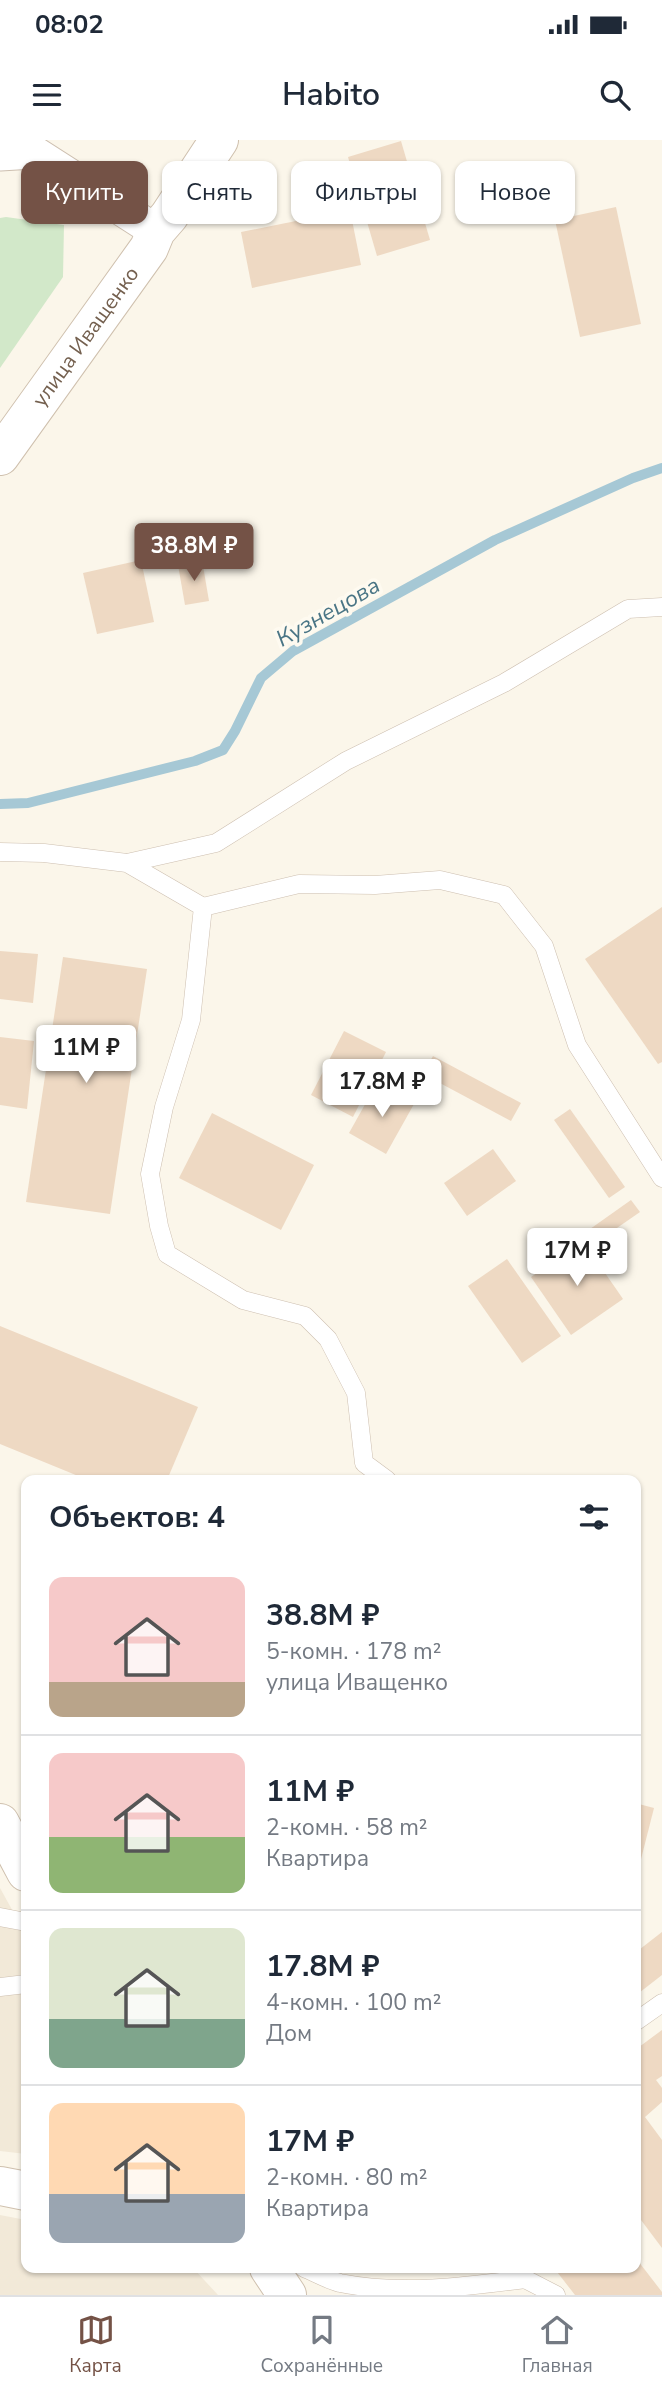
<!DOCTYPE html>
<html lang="ru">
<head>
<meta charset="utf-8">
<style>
	:root { --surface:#fff; --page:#f2f2f3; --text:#1f2937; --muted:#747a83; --line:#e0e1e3; --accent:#745246 }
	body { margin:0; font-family:"Nunito Sans",sans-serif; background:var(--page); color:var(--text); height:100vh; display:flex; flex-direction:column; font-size:26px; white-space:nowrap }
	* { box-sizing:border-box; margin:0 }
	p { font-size:23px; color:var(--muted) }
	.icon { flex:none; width:38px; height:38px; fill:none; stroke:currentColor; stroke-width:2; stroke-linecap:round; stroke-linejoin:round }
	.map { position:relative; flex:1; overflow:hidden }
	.sheet { position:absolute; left:21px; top:1335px; width:620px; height:798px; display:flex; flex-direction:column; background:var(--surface); border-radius:14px; box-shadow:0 2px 5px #0004 }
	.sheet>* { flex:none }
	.hud { position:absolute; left:21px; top:21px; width:621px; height:63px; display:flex; gap:14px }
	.price { position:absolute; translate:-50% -60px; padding:0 16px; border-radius:7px; background:#fff; color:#222; font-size:23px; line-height:46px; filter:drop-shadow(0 2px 4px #0008) }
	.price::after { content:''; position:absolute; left:50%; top:42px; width:21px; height:16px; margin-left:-10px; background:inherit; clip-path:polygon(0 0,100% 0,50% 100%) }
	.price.active { background:var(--accent); color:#fff }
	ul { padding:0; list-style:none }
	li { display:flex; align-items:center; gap:21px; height:175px; padding:0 28px }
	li+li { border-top:2px solid var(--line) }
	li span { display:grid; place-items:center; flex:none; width:196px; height:140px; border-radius:14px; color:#555 }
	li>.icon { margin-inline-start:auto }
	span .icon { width:84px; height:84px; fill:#fffc; stroke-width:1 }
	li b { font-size:30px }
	h2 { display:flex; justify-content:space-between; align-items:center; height:84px; padding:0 28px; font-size:30px }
	.pill { padding:0 24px; border-radius:14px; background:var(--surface); box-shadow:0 2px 5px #0004; font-size:24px; line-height:63px }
	.pill.active { background:var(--accent); color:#fff }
	.status { display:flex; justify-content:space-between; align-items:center; height:49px; padding:0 35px; background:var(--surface); direction:ltr }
	.status svg { height:19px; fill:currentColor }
	header { display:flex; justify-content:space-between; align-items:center; height:91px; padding:0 28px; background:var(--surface); font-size:32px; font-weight:600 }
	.menu { display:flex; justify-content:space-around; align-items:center; height:98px; border-top:2px solid var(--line); background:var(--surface); font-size:19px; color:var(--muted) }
	.menu a { display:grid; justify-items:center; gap:4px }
	.menu .active { color:var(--accent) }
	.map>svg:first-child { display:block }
	.residential { fill:#f2e9d8 }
	.green { fill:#d2e8c9 }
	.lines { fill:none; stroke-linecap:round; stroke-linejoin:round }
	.stream { stroke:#a6c8d5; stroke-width:10 }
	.building { fill:#eed9c3 }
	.lane-casing { stroke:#cdbfb0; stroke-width:19 }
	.street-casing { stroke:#cdbfb0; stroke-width:35 }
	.secondary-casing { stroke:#cfc0ae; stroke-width:40 }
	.lane { stroke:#fff; stroke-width:18 }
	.street { stroke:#fff; stroke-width:33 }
	.secondary { stroke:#fff; stroke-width:38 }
	.labels { text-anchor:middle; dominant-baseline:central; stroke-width:7; stroke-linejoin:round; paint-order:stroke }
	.street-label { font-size:21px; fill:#74604f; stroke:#fefaf0 }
	.water-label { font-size:23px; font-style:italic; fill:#4a7585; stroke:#fefaf0 }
</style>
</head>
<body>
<div class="status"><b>08:02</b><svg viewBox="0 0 49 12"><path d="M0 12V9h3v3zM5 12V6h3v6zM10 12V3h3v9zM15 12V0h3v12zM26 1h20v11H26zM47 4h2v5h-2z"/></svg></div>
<header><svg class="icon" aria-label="menu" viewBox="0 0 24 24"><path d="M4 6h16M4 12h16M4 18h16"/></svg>Habito<svg class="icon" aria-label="search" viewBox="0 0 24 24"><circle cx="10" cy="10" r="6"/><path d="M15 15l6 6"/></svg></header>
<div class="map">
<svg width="662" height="2155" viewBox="0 0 662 2155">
	<rect width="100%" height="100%" fill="#fbf6ea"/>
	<!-- residential -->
	<g class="residential">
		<path d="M0,1748l26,47v219l-26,-3z"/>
		<path d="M0,2075l26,5v48h167l25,27h-218z"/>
	</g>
	<!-- green -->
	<path class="green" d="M6,77l58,8 -1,52 -63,91v-150z"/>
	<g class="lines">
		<!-- stream -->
		<path class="stream" d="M0,664l28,-1 167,-42 28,-11 12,-19 26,-53 32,-27 202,-111 138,-62 29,-10"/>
	</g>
	<!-- building -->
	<g class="building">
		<path d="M401,1l29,99 -53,16 -29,-99z"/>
		<path d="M616,67l25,117 -61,13 -25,-117z"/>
		<path d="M350,70l11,55 -109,23 -11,-56z"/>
		<path d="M141,420l13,62 -57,12 -14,-61z"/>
		<path d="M202,420l7,41 -24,4 -7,-40z"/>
		<path d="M662,767v155l-4,2 -73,-105z"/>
		<path d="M0,811l38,3 -5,49 -33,-4z"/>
		<path d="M63,817l84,12 -37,245 -84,-12z"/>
		<path d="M344,891l42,21 -33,65 -42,-22z"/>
		<path d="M0,897l34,4 -7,68 -27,-4z"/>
		<path d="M433,916l88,47 -10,18 -88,-47z"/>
		<path d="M377,943l37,21 -28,50 -37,-21z"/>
		<path d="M570,969l55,78 -16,11 -55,-78z"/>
		<path d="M212,973l102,52 -33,65 -102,-52z"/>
		<path d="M493,1009l23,32 -49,35 -23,-33z"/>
		<path d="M631,1060l9,12 -49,34 -8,-12z"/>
		<path d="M583,1101l40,58 -52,36 -40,-58z"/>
		<path d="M507,1119l54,77 -39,27 -54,-77z"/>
		<path d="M0,1186l198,81 -31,73h-79l-88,-36z"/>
		<path d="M635,1663l19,5 -16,63 -3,-1z"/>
		<path d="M662,1792v43l-27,21v-43z"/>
		<path d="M662,1890v46l-6,4 6,8v14l-17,15 17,23v108l-27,-36v-162z"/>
		<path d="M635,2117l27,35v3h-87l-21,-27h81z"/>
	</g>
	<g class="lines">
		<defs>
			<g id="lane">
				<path d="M0,712l44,1 83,10 76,44 -12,113 -27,87 -14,67 9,52 8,28 76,46 62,16 23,23 28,54 8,70 23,17"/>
				<path d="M127,723l89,-20 130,-82 158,-78 124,-74 34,-2"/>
				<path d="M203,767l96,-23 76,1 65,-5 64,15 40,51 33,99 85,133"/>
				<path d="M0,1777l26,5"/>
				<path d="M0,1847l26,-3"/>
				<path d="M635,1882l27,-19"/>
				<path d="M304,2128c12,5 24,12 36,15 61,12 124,4 185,-4"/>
				<path d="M518,2131l7,8 31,16"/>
			</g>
			<path id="street" d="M0,14l33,-2 123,79"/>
			<g id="secondary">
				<path id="s1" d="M0,316l149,-208 7,-17 13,-15 50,-76"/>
				<path d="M0,1683l26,49"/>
				<path d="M0,2046l26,5"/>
				<path d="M269,2128l18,27"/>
			</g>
		</defs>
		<!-- lane casing -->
		<use href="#lane" class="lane-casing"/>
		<!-- street casing -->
		<use href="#street" class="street-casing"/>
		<!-- secondary casing -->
		<use href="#secondary" class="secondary-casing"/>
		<!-- lane -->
		<use href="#lane" class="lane"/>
		<!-- street -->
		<use href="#street" class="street"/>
		<!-- secondary -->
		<use href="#secondary" class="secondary"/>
	</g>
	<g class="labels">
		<!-- street labels -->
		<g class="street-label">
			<text stroke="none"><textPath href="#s1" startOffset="147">улица Иващенко</textPath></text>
		</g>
		<!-- water labels -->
		<g class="water-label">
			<text transform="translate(328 472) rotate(-30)">Кузнецова</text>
		</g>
	</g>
</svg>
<b class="price active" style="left:194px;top:443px">38.8M ₽</b>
<b class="price" style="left:86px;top:945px">11M ₽</b>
<b class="price" style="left:382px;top:979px">17.8M ₽</b>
<b class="price" style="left:577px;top:1148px">17M ₽</b>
<div class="hud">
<a class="pill active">Купить</a>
<a class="pill">Снять</a>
<a class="pill">Фильтры</a>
<a class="pill">Новое</a>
</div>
<section class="sheet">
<h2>Объектов: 4<svg class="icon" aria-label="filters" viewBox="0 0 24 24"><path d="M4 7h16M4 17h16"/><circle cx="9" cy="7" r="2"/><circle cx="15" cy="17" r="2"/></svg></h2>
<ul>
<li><span style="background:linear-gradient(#f6c9c9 75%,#b9a48a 0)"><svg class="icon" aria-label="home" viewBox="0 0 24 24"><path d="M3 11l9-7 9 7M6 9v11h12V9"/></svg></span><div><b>38.8M ₽</b><p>5-комн. · 178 m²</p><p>улица Иващенко</p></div></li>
<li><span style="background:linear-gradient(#f6c9c9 60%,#8fb573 0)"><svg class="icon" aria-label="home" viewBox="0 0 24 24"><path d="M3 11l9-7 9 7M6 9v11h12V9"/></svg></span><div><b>11M ₽</b><p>2-комн. · 58 m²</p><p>Квартира</p></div></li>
<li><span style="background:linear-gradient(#dfe7d0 65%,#7fa58c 0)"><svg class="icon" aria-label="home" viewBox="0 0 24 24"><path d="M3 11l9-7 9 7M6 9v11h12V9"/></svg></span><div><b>17.8M ₽</b><p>4-комн. · 100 m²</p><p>Дом</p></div></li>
<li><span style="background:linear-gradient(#ffd9b3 65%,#9aa5b1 0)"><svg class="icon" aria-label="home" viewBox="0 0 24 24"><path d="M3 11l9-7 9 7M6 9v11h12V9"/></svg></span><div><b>17M ₽</b><p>2-комн. · 80 m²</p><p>Квартира</p></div></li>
</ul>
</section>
</div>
<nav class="menu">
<a class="active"><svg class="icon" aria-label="map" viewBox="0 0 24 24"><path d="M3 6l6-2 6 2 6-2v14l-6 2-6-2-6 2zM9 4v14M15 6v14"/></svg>Карта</a>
<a><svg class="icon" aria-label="saved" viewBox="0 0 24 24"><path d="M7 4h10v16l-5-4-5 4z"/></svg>Сохранённые</a>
<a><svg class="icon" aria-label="home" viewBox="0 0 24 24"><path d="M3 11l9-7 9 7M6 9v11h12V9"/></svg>Главная</a>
</nav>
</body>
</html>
